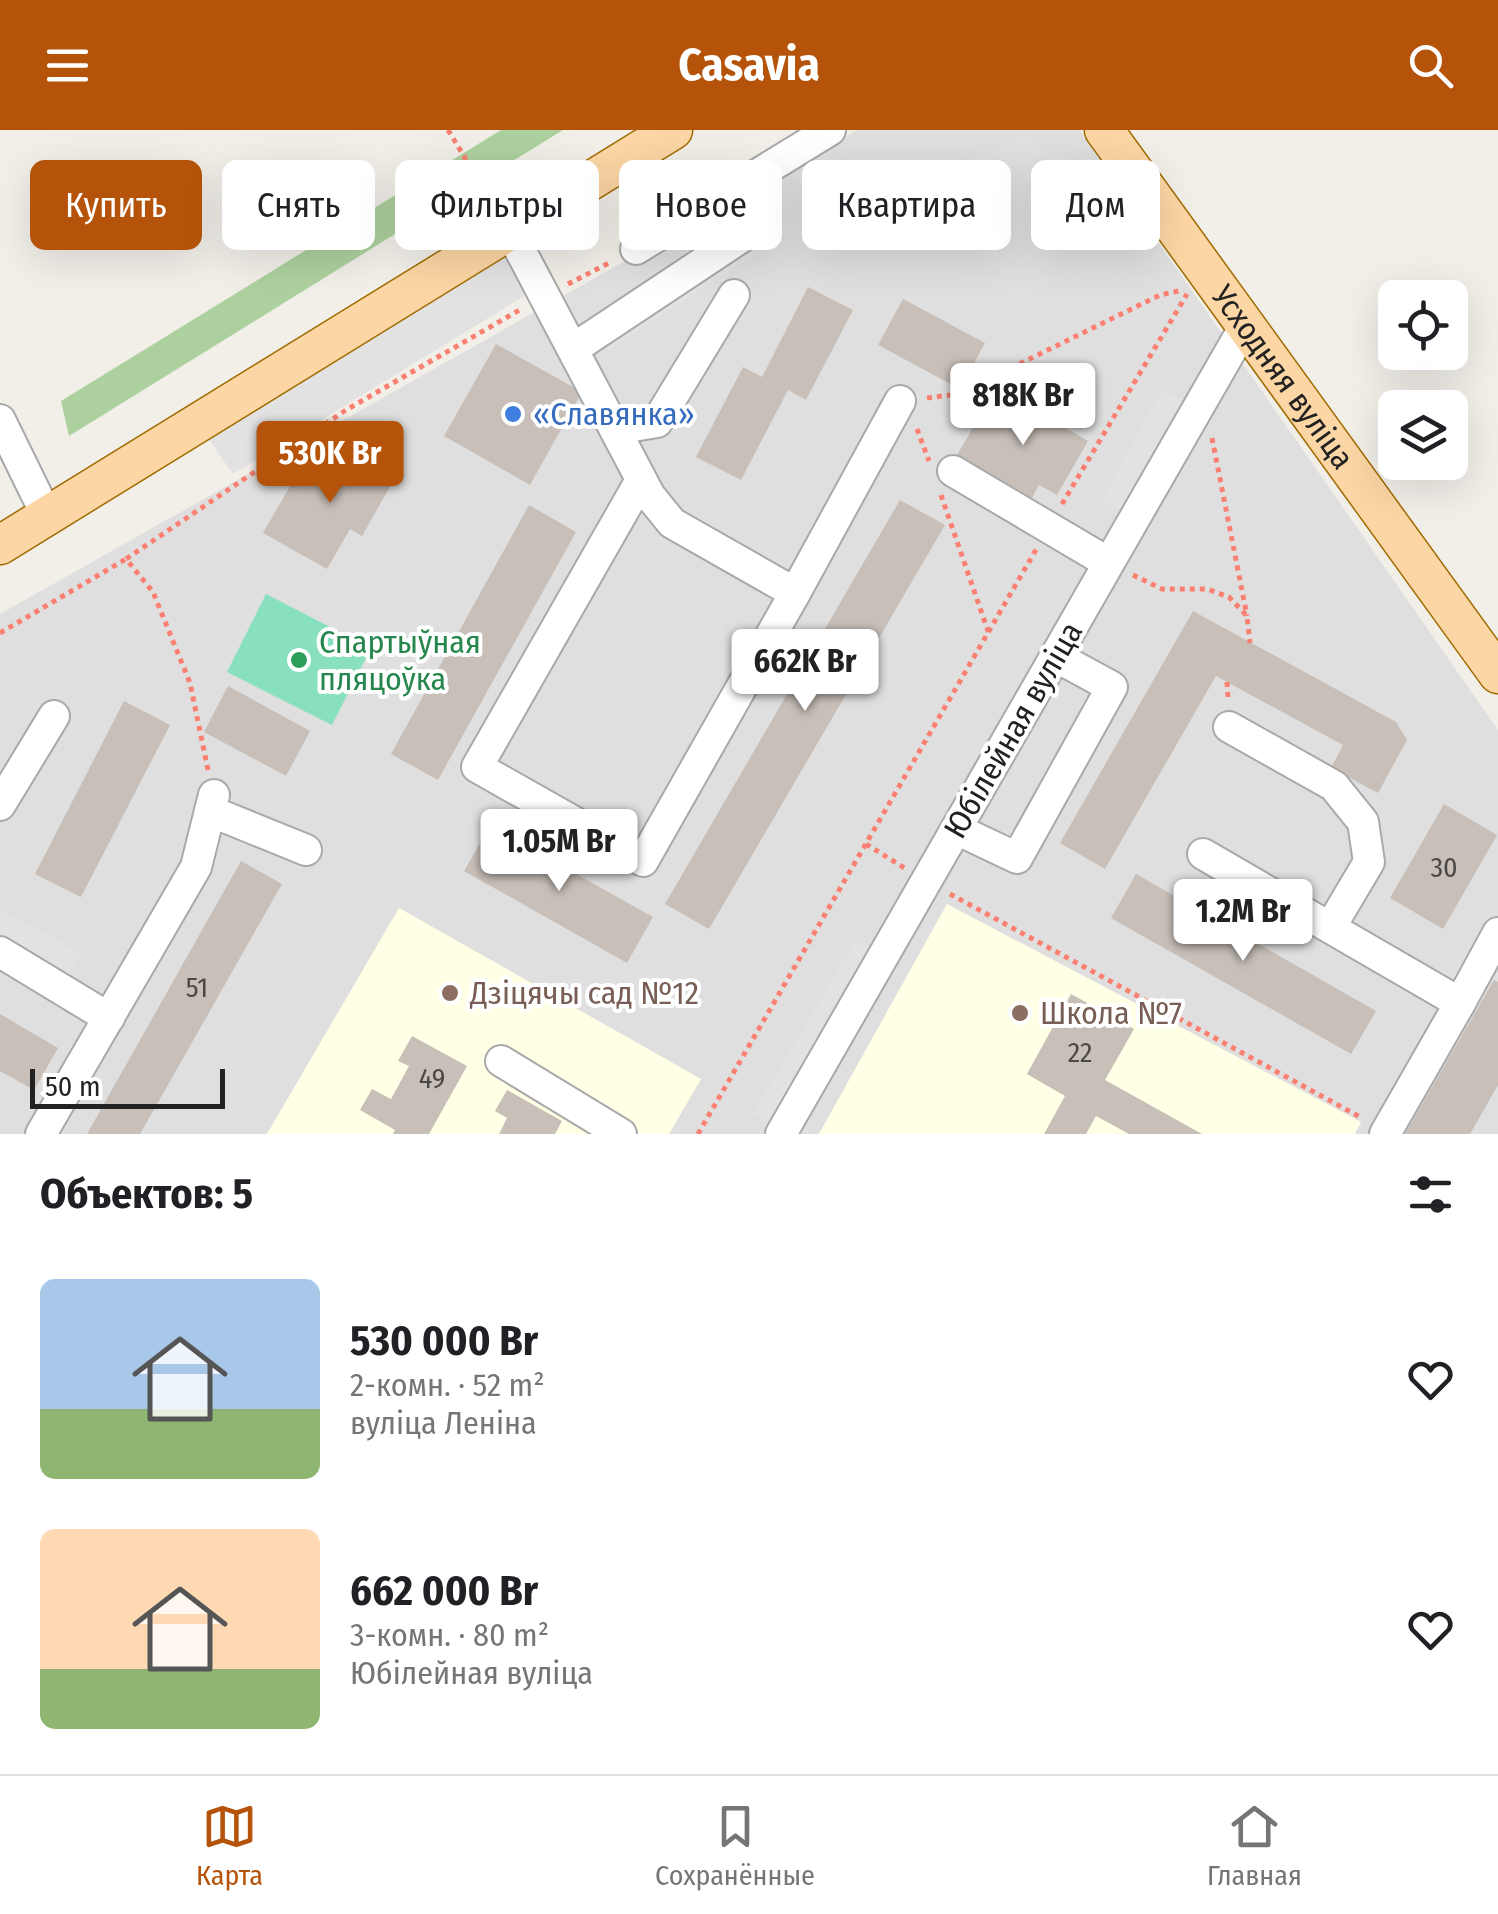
<!DOCTYPE html>
<html lang="ru">
<head>
<meta charset="utf-8">
<style>
	:root { --surface:#fff; --page:#f2f2f2; --text:#202124; --muted:#757577; --line:#e0e0e0; --accent:#b45309 }
	body { margin:0; font-family:"Fira Sans Condensed",sans-serif; background:var(--page); color:var(--text); height:100vh; display:flex; flex-direction:column; font-size:38px; white-space:nowrap }
	* { box-sizing:border-box; margin:0 }
	p { font-size:32px; color:var(--muted) }
	.icon { flex:none; width:55px; height:55px; fill:none; stroke:currentColor; stroke-width:2; stroke-linecap:round; stroke-linejoin:round }
	.map { position:relative; height:1004px; overflow:hidden }
	.panel { display:flex; flex-direction:column; background:var(--surface); flex:1 }
	.panel>* { flex:none }
	.hud { position:absolute; left:30px; top:30px; width:1440px; height:90px; display:flex; gap:20px }
	.controls { position:absolute; left:1378px; top:150px; display:grid; gap:20px }
	.controls a { display:grid; place-items:center; width:90px; height:90px; border-radius:15px; background:var(--surface); box-shadow:0 10px 40px #0002; font-size:50px }
	.scale { position:absolute; left:30px; bottom:25px; width:195px; box-sizing:border-box; padding-left:10px; border:5px solid #222; border-top:0; font-size:28px; line-height:35px; white-space:nowrap; color:#222; -webkit-text-stroke:8px #fff; paint-order:stroke }
	.price { position:absolute; translate:-50% -85px; padding:0 22px; border-radius:10px; background:#fff; color:#222; font-size:32px; line-height:65px; filter:drop-shadow(0 2px 5px #0008) }
	.price::after { content:''; position:absolute; left:50%; top:60px; width:30px; height:22px; margin-left:-15px; background:inherit; clip-path:polygon(0 0,100% 0,50% 100%) }
	.price.on { background:var(--accent); color:#fff }
	ul { padding:0; list-style:none }
	li { display:flex; align-items:center; gap:30px; height:250px; padding:0 40px }
	li span { display:grid; place-items:center; flex:none; width:280px; height:200px; border-radius:15px; color:#555 }
	li>.icon { margin-inline-start:auto }
	span .icon { width:120px; height:120px; fill:#fffc; stroke-width:1 }
	li b { font-size:42px }
	h2 { display:flex; justify-content:space-between; align-items:center; height:120px; padding:0 40px; font-size:42px }
	.pill { padding:0 35px; border-radius:15px; background:var(--surface); box-shadow:0 10px 40px #0002; font-size:35px; line-height:90px }
	.pill.on { background:var(--accent); color:#fff }
	header { display:flex; justify-content:space-between; align-items:center; height:130px; padding:0 40px; background:var(--accent); color:#fff; font-size:45px; font-weight:700 }
	.dock { display:flex; justify-content:space-around; align-items:center; height:140px; border-top:2px solid var(--line); background:var(--surface); font-size:28px; color:var(--muted) }
	.dock a { display:grid; justify-items:center; gap:5px }
	.dock .on { color:var(--accent) }
	.map>svg:first-child { display:block }
	.residential { fill:#e0dfdf }
	.education { fill:#ffffe5 }
	.forest { fill:#add19e }
	.pitch { fill:#88e0be }
	.parking { fill:#e2e2e2 }
	.building { fill:#c7bfb8 }
	.lines { fill:none; stroke-linecap:round; stroke-linejoin:round }
	.minor-casing { stroke:#a9a9a9; stroke-width:34 }
	.major-casing { stroke:#a06b00; stroke-width:41 }
	.path { stroke:#fa8072; stroke-width:5; stroke-dasharray:5 5; stroke-linecap:butt }
	.minor { stroke:#fff; stroke-width:30 }
	.major { stroke:#fcd6a4; stroke-width:38 }
	.shop-dot { fill:#3f7fe0; stroke:#fff; stroke-width:4 }
	.leisure-dot { fill:#2e9e5b; stroke:#fff; stroke-width:4 }
	.education-dot { fill:#8d6e63; stroke:#fff; stroke-width:4 }
	.labels { text-anchor:middle; dominant-baseline:central; stroke-width:8; stroke-linejoin:round; paint-order:stroke }
	.number-label { font-size:28px; fill:#4b4948 }
	.street-label { font-size:32px; fill:#222; stroke:#fff }
	.shop-label { font-size:32px; fill:#366cbe; stroke:#fff; text-anchor:start }
	.leisure-label { font-size:32px; fill:#27864d; stroke:#fff; text-anchor:start }
	.education-label { font-size:32px; fill:#785e54; stroke:#fff; text-anchor:start }
</style>
</head>
<body>
<header><svg class="icon" aria-label="menu" viewBox="0 0 24 24"><path d="M4 6h16M4 12h16M4 18h16"/></svg>Casavia<svg class="icon" aria-label="search" viewBox="0 0 24 24"><circle cx="10" cy="10" r="6"/><path d="M15 15l6 6"/></svg></header>
<div class="map">
<svg width="1498" height="1004" viewBox="0 0 1498 1004">
	<rect width="100%" height="100%" fill="#f2efe9"/>
	<!-- residential -->
	<path class="residential" d="M857,0h223l418,600v404h-1498v-520z"/>
	<!-- education -->
	<g class="education">
		<path d="M947,774l414,218 -6,12h-536z"/>
		<path d="M399,778l302,171 -32,55h-402z"/>
	</g>
	<!-- forest -->
	<path class="forest" d="M501,0h62l-494,306 -8,-35z"/>
	<!-- pitch -->
	<path class="pitch" d="M266,464l105,54 -39,77 -105,-53z"/>
	<!-- parking -->
	<g class="parking">
		<path d="M759,83l18,28 -170,109 -18,-27z"/>
		<path d="M503,124l23,41 -293,179 -26,-37z"/>
		<path d="M1162,259l27,15 -60,110 -27,-15z"/>
		<path d="M0,779l82,45 -24,33 -58,-35z"/>
		<path d="M856,810l21,13 -103,173 -21,-13z"/>
	</g>
	<!-- building -->
	<g class="building">
		<path d="M808,157l45,23 -47,90 -18,-10 -47,90 -45,-23 47,-90 19,10z"/>
		<path d="M903,169l82,44 -25,46 -82,-44z"/>
		<path d="M496,214l86,48 -52,93 -86,-49z"/>
		<path d="M1013,267l75,44 -31,54 -18,-10 -7,13 -75,-43 31,-53 17,10z"/>
		<path d="M345,314l52,30 -35,62 -12,-7 -23,40 -64,-36 37,-64 23,13z"/>
		<path d="M900,370l45,25 -236,404 -44,-25z"/>
		<path d="M529,375l47,27 -138,248 -47,-26z"/>
		<path d="M1193,481l203,111 11,18 -29,53 -47,-25 12,-23 -127,-69 -111,193 -45,-26z"/>
		<path d="M228,556l82,45 -24,45 -82,-44z"/>
		<path d="M124,571l46,24 -89,172 -46,-23z"/>
		<path d="M1444,674l53,31 -54,94 -53,-31z"/>
		<path d="M490,696l163,91 -26,46 -163,-92z"/>
		<path d="M241,731l41,23 -142,250h-53z"/>
		<path d="M1136,744l240,137 -25,43 -240,-136z"/>
		<path d="M1494,850l4,2v103l-28,49h-65z"/>
		<path d="M1071,864l63,35 -29,51 97,54h-73l-33,-18 -10,18h-42l21,-38 -38,-22z"/>
		<path d="M0,884l58,34 -24,42 -34,-19z"/>
		<path d="M412,906l55,30 -38,68h-36l2,-4 -35,-20 12,-21 19,10 18,-33 -11,-5z"/>
		<path d="M507,960l55,31 -7,13h-56l8,-16 -12,-7z"/>
	</g>
	<g class="lines">
		<defs>
			<g id="minor">
				<path d="M510,101l140,265 22,27 123,70 -152,268 -166,-94 164,-287"/>
				<path d="M636,119l194,-119"/>
				<path d="M573,219l179,-119"/>
				<path d="M0,290l47,96"/>
				<path d="M615,299l42,-7 77,-127"/>
				<path d="M953,341l154,91"/>
				<path d="M795,463l105,-192"/>
				<path d="M1229,597l105,59 29,36 6,40 -38,64"/>
				<path d="M0,675l54,-89"/>
				<path d="M210,681l96,39"/>
				<path d="M956,699l61,29 95,-171 -57,-31"/>
				<path d="M1203,724l257,149 38,-70"/>
				<path d="M0,822l109,66"/>
				<path d="M501,931l120,73"/>
				<path d="M41,1004l155,-267 18,-72"/>
				<path d="M781,1004l464,-808"/>
				<path d="M1385,1004l75,-131"/>
			</g>
			<g id="major">
				<path id="s1" d="M1104,0l394,544"/>
				<path d="M0,415l673,-415"/>
			</g>
		</defs>
		<!-- minor casing -->
		<use href="#minor" class="minor-casing"/>
		<!-- major casing -->
		<use href="#major" class="major-casing"/>
		<!-- path -->
		<g class="path">
			<path d="M448,0l47,77"/>
			<path d="M568,154l43,-22"/>
			<path d="M927,268l31,-4 202,-99 23,-5"/>
			<path d="M917,299l12,32"/>
			<path d="M1212,308l35,178"/>
			<path d="M941,365l48,139"/>
			<path d="M1062,374l125,-210"/>
			<path d="M1133,445l29,14h45l22,8 18,19 3,27"/>
			<path d="M0,503l126,-74"/>
			<path d="M1227,552l1,17"/>
			<path d="M208,640l-18,-87 -37,-91 -27,-33 220,-149 177,-102"/>
			<path d="M866,714l40,25"/>
			<path d="M950,764l412,224"/>
			<path d="M698,1004l339,-586"/>
		</g>
		<!-- minor -->
		<use href="#minor" class="minor"/>
		<!-- major -->
		<use href="#major" class="major"/>
	</g>
	<!-- markers -->
	<circle class="shop-dot" cx="513" cy="284" r="10"/>
	<circle class="leisure-dot" cx="299" cy="530" r="10"/>
	<g class="education-dot">
		<circle cx="450" cy="863" r="10"/>
		<circle cx="1020" cy="883" r="10"/>
	</g>
	<g class="labels">
		<!-- number labels -->
		<g class="number-label">
			<text x="1444" y="737">30</text>
			<text x="197" y="857">51</text>
			<text x="1080" y="922">22</text>
			<text x="432" y="948">49</text>
		</g>
		<!-- street labels -->
		<g class="street-label">
			<text stroke="none"><textPath href="#s1" startOffset="305">Усходняя вуліца</textPath></text>
			<text transform="translate(1013 600) rotate(-60)">Юбілейная вуліца</text>
		</g>
		<!-- shop labels -->
		<g class="shop-label">
			<text x="533" y="284">«Славянка»</text>
		</g>
		<!-- leisure labels -->
		<g class="leisure-label">
			<text x="319" y="512">Спартыўная<tspan x="319" dy="37">пляцоўка</tspan></text>
		</g>
		<!-- education labels -->
		<g class="education-label">
			<text x="470" y="863">Дзіцячы сад №12</text>
			<text x="1040" y="883">Школа №7</text>
		</g>
	</g>
</svg>
<div class="controls">
<a><svg class="icon" aria-label="locate" viewBox="0 0 24 24"><circle cx="12" cy="12" r="6"/><path d="M12 2v4M12 18v4M2 12h4M18 12h4"/></svg></a>
<a><svg class="icon" aria-label="layers" viewBox="0 0 24 24"><path d="M12 4l9 5-9 5-9-5zM3 14l9 5 9-5"/></svg></a>
</div>
<div class="scale">50 m</div>
<b class="price" style="left:1023px;top:318px">818K Br</b>
<b class="price on" style="left:330px;top:376px">530K Br</b>
<b class="price" style="left:805px;top:584px">662K Br</b>
<b class="price" style="left:559px;top:764px">1.05M Br</b>
<b class="price" style="left:1243px;top:834px">1.2M Br</b>
<div class="hud">
<a class="pill on">Купить</a>
<a class="pill">Снять</a>
<a class="pill">Фильтры</a>
<a class="pill">Новое</a>
<a class="pill">Квартира</a>
<a class="pill">Дом</a>
</div>
</div>
<section class="panel">
<h2>Объектов: 5<svg class="icon" aria-label="filters" viewBox="0 0 24 24"><path d="M4 7h16M4 17h16"/><circle cx="9" cy="7" r="2"/><circle cx="15" cy="17" r="2"/></svg></h2>
<ul>
<li><span style="background:linear-gradient(#a9c7e8 65%,#8fb573 0)"><svg class="icon" aria-label="home" viewBox="0 0 24 24"><path d="M3 11l9-7 9 7M6 9v11h12V9"/></svg></span><div><b>530 000 Br</b><p>2-комн. · 52 m²</p><p>вуліца Леніна</p></div><svg class="icon" aria-label="heart" viewBox="0 0 24 24"><path d="M12 20l-8-8c-3-5 5-10 8-4 3-6 11-1 8 4z"/></svg></li>
<li><span style="background:linear-gradient(#ffd9b3 70%,#8fb573 0)"><svg class="icon" aria-label="home" viewBox="0 0 24 24"><path d="M3 11l9-7 9 7M6 9v11h12V9"/></svg></span><div><b>662 000 Br</b><p>3-комн. · 80 m²</p><p>Юбілейная вуліца</p></div><svg class="icon" aria-label="heart" viewBox="0 0 24 24"><path d="M12 20l-8-8c-3-5 5-10 8-4 3-6 11-1 8 4z"/></svg></li>
</ul>
</section>
<nav class="dock">
<a class="on"><svg class="icon" aria-label="map" viewBox="0 0 24 24"><path d="M3 6l6-2 6 2 6-2v14l-6 2-6-2-6 2zM9 4v14M15 6v14"/></svg>Карта</a>
<a><svg class="icon" aria-label="saved" viewBox="0 0 24 24"><path d="M7 4h10v16l-5-4-5 4z"/></svg>Сохранённые</a>
<a><svg class="icon" aria-label="home" viewBox="0 0 24 24"><path d="M3 11l9-7 9 7M6 9v11h12V9"/></svg>Главная</a>
</nav>
</body>
</html>
